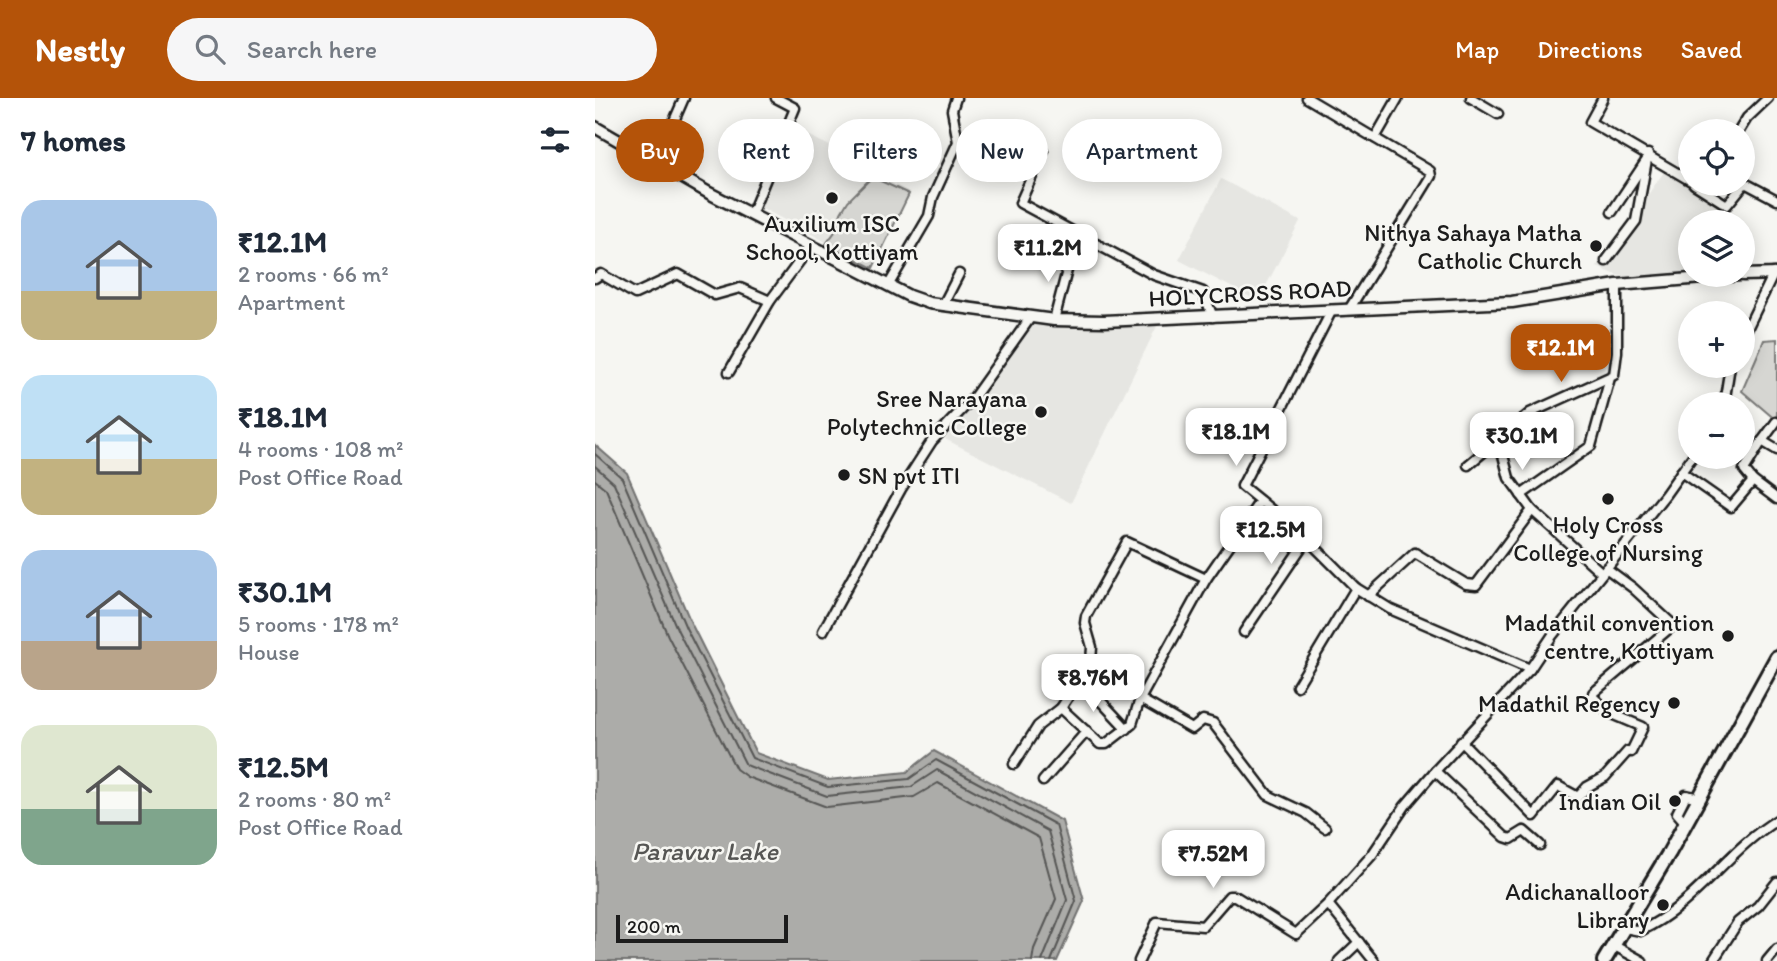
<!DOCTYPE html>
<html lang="en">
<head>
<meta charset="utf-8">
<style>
	:root { --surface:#fff; --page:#f6f6f7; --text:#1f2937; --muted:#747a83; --accent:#b45309 }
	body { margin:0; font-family:Itim,sans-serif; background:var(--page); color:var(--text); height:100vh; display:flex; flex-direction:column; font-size:26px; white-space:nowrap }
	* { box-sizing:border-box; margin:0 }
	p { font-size:23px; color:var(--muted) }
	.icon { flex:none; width:38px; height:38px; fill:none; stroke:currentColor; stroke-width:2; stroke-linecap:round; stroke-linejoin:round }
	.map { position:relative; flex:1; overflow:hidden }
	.drawer { display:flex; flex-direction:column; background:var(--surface); width:595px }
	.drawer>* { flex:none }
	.hud { position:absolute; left:21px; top:21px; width:665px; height:63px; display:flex; gap:14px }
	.tools { position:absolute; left:1083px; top:21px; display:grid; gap:14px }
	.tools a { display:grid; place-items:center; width:77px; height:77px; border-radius:50%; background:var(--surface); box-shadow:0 4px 18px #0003; font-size:35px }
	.scale { position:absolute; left:21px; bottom:18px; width:172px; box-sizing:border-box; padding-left:7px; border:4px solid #1c1c1c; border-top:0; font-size:19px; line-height:24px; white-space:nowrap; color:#1c1c1c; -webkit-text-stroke:5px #f6f6f2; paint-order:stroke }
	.price { position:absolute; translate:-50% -60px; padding:0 16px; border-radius:14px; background:#fff; color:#222; font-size:23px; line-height:46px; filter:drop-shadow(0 2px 4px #0008) }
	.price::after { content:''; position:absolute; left:50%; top:42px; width:21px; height:16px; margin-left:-10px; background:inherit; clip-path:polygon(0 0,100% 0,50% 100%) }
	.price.current { background:var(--accent); color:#fff }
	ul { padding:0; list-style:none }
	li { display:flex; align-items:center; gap:21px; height:175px; padding:0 21px }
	li span { display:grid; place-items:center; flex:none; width:196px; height:140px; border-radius:21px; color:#555 }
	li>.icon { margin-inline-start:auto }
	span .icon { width:84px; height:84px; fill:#fffc; stroke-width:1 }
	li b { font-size:30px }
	h2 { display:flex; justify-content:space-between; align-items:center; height:84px; padding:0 21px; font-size:30px }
	.tag { padding:0 24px; border-radius:32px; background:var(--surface); box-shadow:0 4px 18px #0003; font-size:24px; line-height:63px }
	.tag.current { background:var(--accent); color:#fff }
	header { display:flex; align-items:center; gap:42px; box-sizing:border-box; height:98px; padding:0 35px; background:var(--accent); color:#fff }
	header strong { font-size:33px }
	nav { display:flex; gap:38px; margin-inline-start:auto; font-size:24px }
	.search { width:490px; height:63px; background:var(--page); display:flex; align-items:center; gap:18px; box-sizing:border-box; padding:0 24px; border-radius:38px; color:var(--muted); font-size:26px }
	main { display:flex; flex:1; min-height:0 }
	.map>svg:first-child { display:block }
	.built { fill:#e6e6e2 }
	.green { fill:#d6d6d2; stroke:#797977; stroke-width:2 }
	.water { fill:#acaca9; stroke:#727271; stroke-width:2 }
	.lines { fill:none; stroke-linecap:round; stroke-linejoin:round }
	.shore { stroke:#565654; stroke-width:2 }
	.minor-casing { stroke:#1c1c1c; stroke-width:13 }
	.major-casing { stroke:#1c1c1c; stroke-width:15 }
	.highway-casing { stroke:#1c1c1c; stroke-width:18 }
	.minor { stroke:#f6f6f2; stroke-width:8 }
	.major { stroke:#f6f6f2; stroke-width:10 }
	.highway { stroke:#f6f6f2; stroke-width:12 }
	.poi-dot { fill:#1c1c1c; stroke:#f6f6f2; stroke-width:2.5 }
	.labels { text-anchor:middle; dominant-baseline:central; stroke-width:5; stroke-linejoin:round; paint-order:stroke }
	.poi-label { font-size:24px; fill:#1c1c1c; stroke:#f6f6f2; text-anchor:end }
	.street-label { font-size:24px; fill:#1c1c1c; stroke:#f6f6f2 }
	.water-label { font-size:26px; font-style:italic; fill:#565654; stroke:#f6f6f2 }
</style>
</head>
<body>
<header>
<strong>Nestly</strong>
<div class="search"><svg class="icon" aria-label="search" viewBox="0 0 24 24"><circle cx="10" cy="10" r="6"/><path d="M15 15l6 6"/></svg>Search here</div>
<nav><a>Map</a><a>Directions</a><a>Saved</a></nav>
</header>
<main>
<section class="drawer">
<h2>7 homes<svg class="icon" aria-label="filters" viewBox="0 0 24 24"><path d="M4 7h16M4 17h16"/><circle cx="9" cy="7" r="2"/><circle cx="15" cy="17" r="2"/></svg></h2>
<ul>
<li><span style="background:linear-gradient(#a9c7e8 65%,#c2b280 0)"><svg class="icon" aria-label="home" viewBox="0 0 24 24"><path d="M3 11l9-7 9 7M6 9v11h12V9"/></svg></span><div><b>₹12.1M</b><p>2 rooms · 66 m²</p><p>Apartment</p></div></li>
<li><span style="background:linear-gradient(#bfe0f5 60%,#c2b280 0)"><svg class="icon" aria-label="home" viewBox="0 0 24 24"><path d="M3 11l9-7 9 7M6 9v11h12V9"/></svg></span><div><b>₹18.1M</b><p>4 rooms · 108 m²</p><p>Post Office Road</p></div></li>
<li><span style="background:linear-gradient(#a9c7e8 65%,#b9a48a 0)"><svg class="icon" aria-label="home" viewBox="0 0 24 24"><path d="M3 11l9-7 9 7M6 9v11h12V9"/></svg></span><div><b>₹30.1M</b><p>5 rooms · 178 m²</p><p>House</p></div></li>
<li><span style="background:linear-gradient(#dfe7d0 60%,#7fa58c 0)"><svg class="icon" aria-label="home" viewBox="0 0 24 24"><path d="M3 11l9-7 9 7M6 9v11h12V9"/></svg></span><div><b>₹12.5M</b><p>2 rooms · 80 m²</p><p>Post Office Road</p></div></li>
</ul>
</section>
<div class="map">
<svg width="1182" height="863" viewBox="0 0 1182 863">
	<rect width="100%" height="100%" fill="#f6f6f2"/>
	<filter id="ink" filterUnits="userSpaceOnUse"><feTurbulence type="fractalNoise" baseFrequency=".0143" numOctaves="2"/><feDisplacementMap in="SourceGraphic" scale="14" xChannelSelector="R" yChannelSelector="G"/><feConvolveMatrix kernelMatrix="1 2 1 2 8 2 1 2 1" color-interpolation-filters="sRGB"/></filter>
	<g filter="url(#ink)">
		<!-- built -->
		<g class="built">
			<path d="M194,28l57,28 14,-27 29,14 -16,33 37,18 -36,75 -120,-63z"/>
			<path d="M1071,71l75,53h-50l-1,49 -46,8 -25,-3 -22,-9z"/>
			<path d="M626,81l79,42 -42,80 -79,-41z"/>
			<path d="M439,225l124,1 -87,179 -126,-64 44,-53z"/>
		</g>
		<!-- green -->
		<g class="green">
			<path d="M277,79l37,17 -36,74 -47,-24 11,-15 4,-16 7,-12z"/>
			<path d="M1182,241v82l-35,-30 22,-51z"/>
		</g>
		<!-- water -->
		<path class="water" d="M0,347l32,28 65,152 64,128 72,27 79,-8 27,-21 128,70 22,80 -27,60h-462z"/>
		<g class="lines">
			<!-- shore -->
			<g class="shore">
				<path d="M0,356l27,24 64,150 66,130 76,29 81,-8 27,-19 120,65 20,76 -25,60"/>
				<path d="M0,368l19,17 64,148 68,134 81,31 84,-9 26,-17 111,61 19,69 -25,61"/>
				<path d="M0,382l11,9 62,147 68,133 11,8 80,30 87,-10 24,-14 101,55 17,61 -22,50 -2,12"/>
			</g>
			<defs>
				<g id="minor">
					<path d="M712,0l123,73 1,5 -81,132"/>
					<path d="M876,0l27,16"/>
					<path d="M1008,0l-13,24 101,59"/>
					<path d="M1144,33l8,-13 21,-20"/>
					<path d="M780,40l23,-40"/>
					<path d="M448,54l-23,51 134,72 49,17 10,25"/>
					<path d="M62,62l27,-62"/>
					<path d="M1099,86l33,21 18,-22 32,17"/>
					<path d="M1017,114l34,-51"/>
					<path d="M156,117l44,-107 -19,-10"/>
					<path d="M1011,163l30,-40 12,-67"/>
					<path d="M0,180l6,-4 34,20 43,-20 37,21 25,-7 30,13"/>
					<path d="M293,188l41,-70 4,-19 25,-55 -6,-32 4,-12"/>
					<path d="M348,207l16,-31"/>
					<path d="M737,212l-90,176 65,53 49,49"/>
					<path d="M459,222l17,-65"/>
					<path d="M1148,239l31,-64"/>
					<path d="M134,274l41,-71 40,-54"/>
					<path d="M1129,306l6,-38"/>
					<path d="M1181,324l-14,19 15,9"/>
					<path d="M904,342l10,38 23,32 70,63"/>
					<path d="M873,367l62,-52 84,-38 3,-23v-67"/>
					<path d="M1086,374l50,35 22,-26 24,18"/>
					<path d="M1158,383l-9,-11 18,-29"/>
					<path d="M926,397l70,-49 19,-68"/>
					<path d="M773,498l47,-43 51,31 10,1 56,-75"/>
					<path d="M228,533l78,-142 31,-48 42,-44 57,-80"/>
					<path d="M649,534l63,-93"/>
					<path d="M485,581l47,50"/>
					<path d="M702,588l59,-98 34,21 140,60"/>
					<path d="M545,601l52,30 11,-9 10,3 55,72 38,18 19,15"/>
					<path d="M466,610l39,36h6l26,-20 8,-25 66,-120 54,-78"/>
					<path d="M866,643l73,75 24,-30 20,11 9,-10 18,-10 23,-26 3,1 12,-25 -33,-14 -17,-16v-4l78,-66v-4l-38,-35 -27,-20"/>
					<path d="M419,666l24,-38 23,-18 30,-46 1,-15 -7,-24 1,-7 41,-74 79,37"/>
					<path d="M840,673l70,66 6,2 13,-8 16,14"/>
					<path d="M448,683l44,-50"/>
					<path d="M1091,725l-9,-10 9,-18 14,3"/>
					<path d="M1030,830l15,3c55,-25 87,-81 137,-111"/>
					<path d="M1018,847l29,16"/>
					<path d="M544,863l18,-39 46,4 26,-30h6l61,38 32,-30"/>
					<path d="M744,863l20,-19"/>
					<path d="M779,863l-46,-57 44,-49 33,-49 30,-35 95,-102 22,-33 113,-141 27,-38"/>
					<path d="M1118,863l25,-39 20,-16 19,-24"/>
					<path d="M1172,863l10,-12"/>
				</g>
				<g id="major">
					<path d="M0,29l114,66 200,103 20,7 125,17 50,1 408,-19 105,-17 123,-10"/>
					<path d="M1148,177l34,-1"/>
				</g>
				<path id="highway" d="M1009,863l65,-108 108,-196"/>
			</defs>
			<!-- minor casing -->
			<use href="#minor" class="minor-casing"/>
			<!-- major casing -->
			<use href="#major" class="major-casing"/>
			<!-- highway casing -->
			<use href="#highway" class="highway-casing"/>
			<!-- minor -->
			<use href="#minor" class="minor"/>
			<!-- major -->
			<use href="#major" class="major"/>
			<!-- highway -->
			<use href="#highway" class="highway"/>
		</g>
	</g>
	<!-- markers -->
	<g class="poi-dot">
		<circle cx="237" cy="100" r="7"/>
		<circle cx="1001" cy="148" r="7"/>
		<circle cx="446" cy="314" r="7"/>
		<circle cx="249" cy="377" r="7"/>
		<circle cx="1013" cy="401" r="7"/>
		<circle cx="1133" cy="538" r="7"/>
		<circle cx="1079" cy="605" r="7"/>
		<circle cx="1080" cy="703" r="7"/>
		<circle cx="1068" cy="807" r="7"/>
	</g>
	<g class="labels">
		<!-- poi labels -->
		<g class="poi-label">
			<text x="237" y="125" text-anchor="middle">Auxilium ISC<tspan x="237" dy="28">School, Kottiyam</tspan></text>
			<text x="987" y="134">Nithya Sahaya Matha<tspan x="987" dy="28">Catholic Church</tspan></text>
			<text x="432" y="300">Sree Narayana<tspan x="432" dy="28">Polytechnic College</tspan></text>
			<text x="263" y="377" text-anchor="start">SN pvt ITI</text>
			<text x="1013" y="426" text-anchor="middle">Holy Cross<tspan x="1013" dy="28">College of Nursing</tspan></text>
			<text x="1119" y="524">Madathil convention<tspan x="1119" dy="28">centre, Kottiyam</tspan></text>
			<text x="1065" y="605">Madathil Regency</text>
			<text x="1066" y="703">Indian Oil</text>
			<text x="1054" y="793">Adichanalloor<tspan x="1054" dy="28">Library</tspan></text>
		</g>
		<!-- street labels -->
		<g class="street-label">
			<text transform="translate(655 195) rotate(-3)">HOLYCROSS ROAD</text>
		</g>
		<!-- water labels -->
		<g class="water-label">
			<text x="110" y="753">Paravur Lake</text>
		</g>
	</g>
</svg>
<div class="tools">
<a><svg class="icon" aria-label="locate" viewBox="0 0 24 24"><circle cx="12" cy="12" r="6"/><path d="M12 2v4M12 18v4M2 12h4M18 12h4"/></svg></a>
<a><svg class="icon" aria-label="layers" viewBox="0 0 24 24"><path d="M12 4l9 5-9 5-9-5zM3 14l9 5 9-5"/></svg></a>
<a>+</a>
<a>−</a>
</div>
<div class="scale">200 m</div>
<b class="price" style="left:453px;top:186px">₹11.2M</b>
<b class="price current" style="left:966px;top:286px">₹12.1M</b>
<b class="price" style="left:641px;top:370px">₹18.1M</b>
<b class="price" style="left:927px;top:374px">₹30.1M</b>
<b class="price" style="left:676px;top:468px">₹12.5M</b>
<b class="price" style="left:498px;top:616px">₹8.76M</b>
<b class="price" style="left:618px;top:792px">₹7.52M</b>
<div class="hud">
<a class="tag current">Buy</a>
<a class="tag">Rent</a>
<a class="tag">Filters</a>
<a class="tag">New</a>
<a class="tag">Apartment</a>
</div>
</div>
</main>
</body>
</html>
